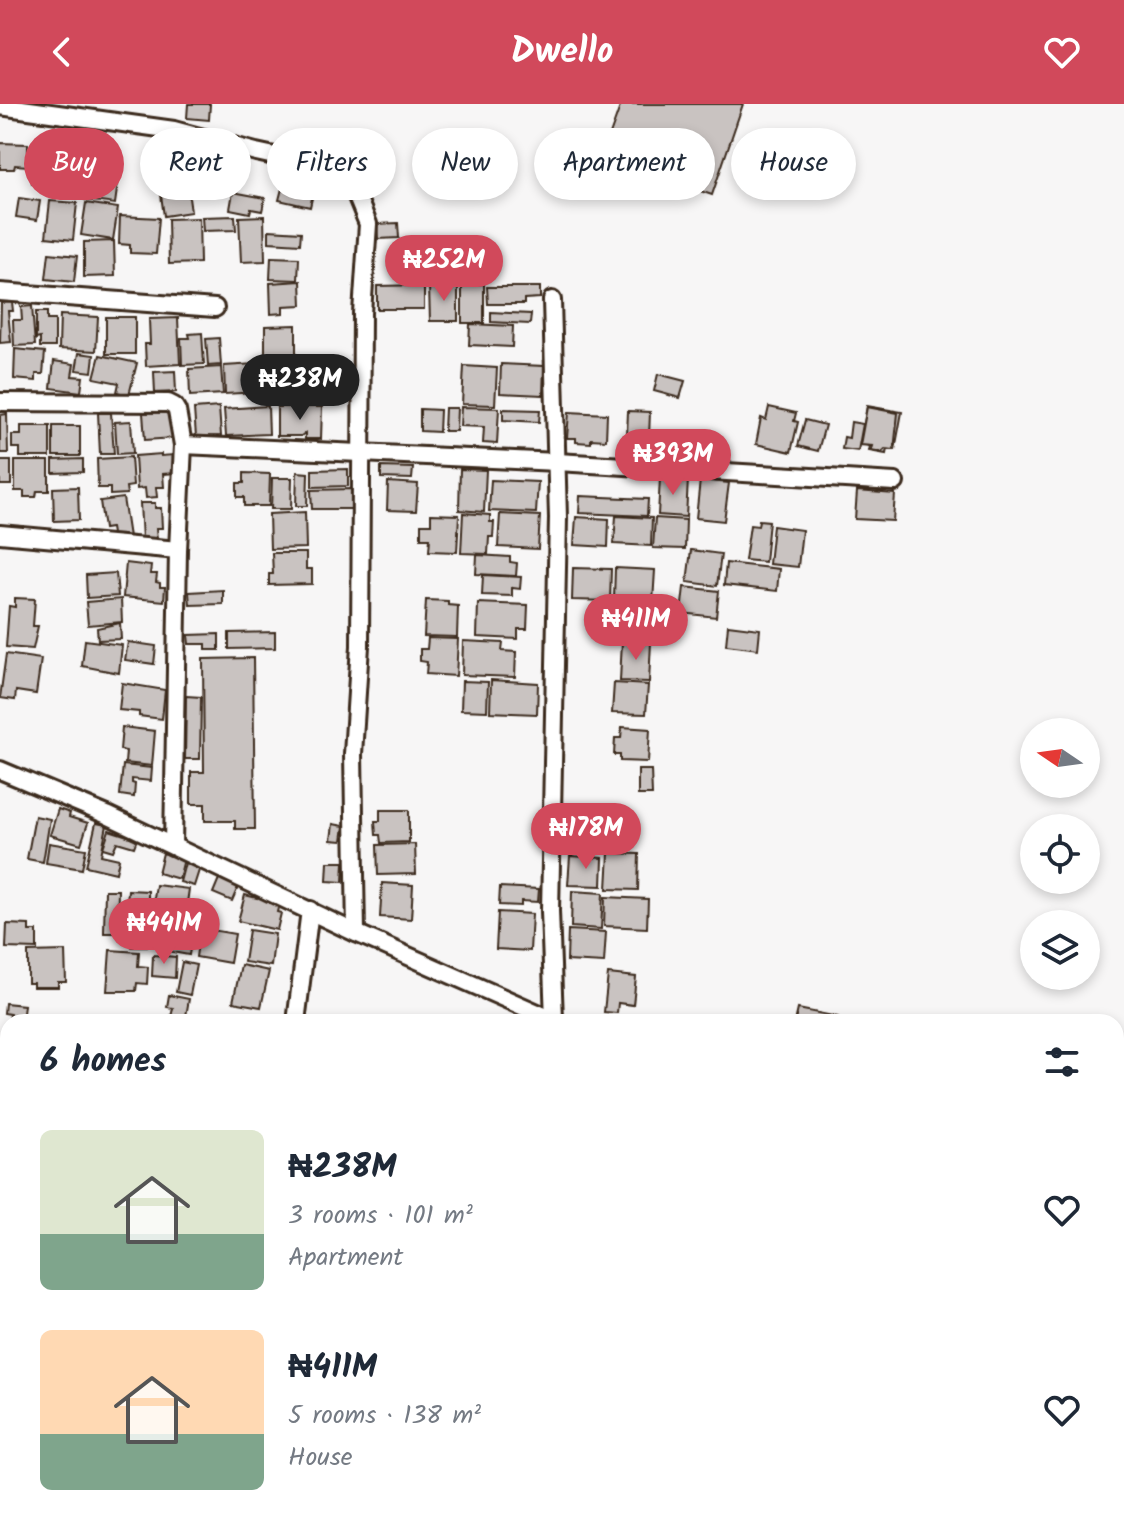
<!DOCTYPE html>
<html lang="en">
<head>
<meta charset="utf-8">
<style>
	:root { --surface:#fff; --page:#f6f6f7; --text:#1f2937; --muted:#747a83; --accent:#d1495b }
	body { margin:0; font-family:Kalam,sans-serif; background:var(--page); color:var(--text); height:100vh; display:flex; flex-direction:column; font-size:30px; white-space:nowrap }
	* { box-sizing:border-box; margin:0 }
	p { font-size:26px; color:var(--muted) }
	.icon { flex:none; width:44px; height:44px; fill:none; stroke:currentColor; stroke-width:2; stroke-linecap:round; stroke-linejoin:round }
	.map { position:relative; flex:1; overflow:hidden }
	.side { position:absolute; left:0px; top:910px; width:1124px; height:512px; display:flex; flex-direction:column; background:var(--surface); border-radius:24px 24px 0 0; box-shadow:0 4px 12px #0003 }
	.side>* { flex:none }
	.hud { position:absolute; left:24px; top:24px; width:1076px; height:72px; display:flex; gap:16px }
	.needle { width:52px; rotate:283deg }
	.fabs { position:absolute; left:1020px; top:614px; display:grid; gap:16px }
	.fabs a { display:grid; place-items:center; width:80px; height:80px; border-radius:50%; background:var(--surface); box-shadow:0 4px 12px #0003; font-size:40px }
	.price { position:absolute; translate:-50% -68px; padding:0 18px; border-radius:28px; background:var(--accent); color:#fff; font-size:26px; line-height:52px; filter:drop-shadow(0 2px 4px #0008) }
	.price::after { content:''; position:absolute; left:50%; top:48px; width:24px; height:18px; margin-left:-12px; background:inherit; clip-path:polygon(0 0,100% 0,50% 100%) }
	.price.selected { background:#222; color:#fff }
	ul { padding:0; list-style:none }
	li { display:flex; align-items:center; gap:24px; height:200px; padding:0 40px }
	li span { display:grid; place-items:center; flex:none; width:224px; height:160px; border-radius:12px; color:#555 }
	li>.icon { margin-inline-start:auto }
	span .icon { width:96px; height:96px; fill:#fffc; stroke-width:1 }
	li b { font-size:34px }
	h2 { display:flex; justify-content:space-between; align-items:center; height:96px; padding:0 40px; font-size:34px }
	.tag { padding:0 28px; border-radius:36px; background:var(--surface); box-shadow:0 4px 12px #0003; font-size:28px; line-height:72px }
	.tag.selected { background:var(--accent); color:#fff }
	header { display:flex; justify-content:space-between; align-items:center; height:104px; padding:0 40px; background:var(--accent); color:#fff; font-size:36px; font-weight:600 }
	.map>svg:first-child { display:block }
	.building { fill:#c9c3c1; stroke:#3b2a1e; stroke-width:2 }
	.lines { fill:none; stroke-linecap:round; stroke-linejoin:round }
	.service-casing { stroke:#3b2a1e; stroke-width:14 }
	.minor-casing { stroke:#3b2a1e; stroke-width:22 }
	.tertiary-casing { stroke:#3b2a1e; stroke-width:24 }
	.service { stroke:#fff; stroke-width:8 }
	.minor { stroke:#fff; stroke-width:16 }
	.tertiary { stroke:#fff; stroke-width:18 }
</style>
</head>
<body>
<header><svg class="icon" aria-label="back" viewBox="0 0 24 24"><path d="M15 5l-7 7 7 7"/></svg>Dwello<svg class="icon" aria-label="heart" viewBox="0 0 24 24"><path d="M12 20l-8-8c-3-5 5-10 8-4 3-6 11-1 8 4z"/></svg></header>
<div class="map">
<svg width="1124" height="1422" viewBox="0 0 1124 1422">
	<rect width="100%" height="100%" fill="#f7f6f6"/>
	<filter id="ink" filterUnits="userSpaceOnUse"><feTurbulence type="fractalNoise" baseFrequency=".0125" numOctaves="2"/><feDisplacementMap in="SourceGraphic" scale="16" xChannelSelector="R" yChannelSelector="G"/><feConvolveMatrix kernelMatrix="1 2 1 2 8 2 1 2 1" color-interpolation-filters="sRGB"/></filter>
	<g filter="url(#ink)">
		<!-- building -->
		<g class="building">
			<path d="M188,0h22l-1,16 -22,-2z"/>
			<path d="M621,0h122l-31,91 -107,-36 5,-15 -3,-1z"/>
			<path d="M0,39l28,1v22l-13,-1 -1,4h-14z"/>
			<path d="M35,47l33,3 -3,32 -33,-3z"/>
			<path d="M287,65l30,7 -7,31 -31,-7z"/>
			<path d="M88,73l30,5 -3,22 -30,-4z"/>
			<path d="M180,74l1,7 6,-1 4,28 -27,4 -4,-28 12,-2 -1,-7z"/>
			<path d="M233,88l32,6 -3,13 -11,-2 -1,4 -20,-4z"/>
			<path d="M19,94l21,3 -3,19 -21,-3z"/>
			<path d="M50,97l27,2 -4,37 -27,-3z"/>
			<path d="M86,99l32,5 -5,32 -32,-5z"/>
			<path d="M120,112l39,2 -3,36 -26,-1v-8l-11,-1z"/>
			<path d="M235,112l1,14 -33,1 -1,-14z"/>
			<path d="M264,112l1,45 -24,1 -2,-45z"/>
			<path d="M199,114l1,45 -31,1 -1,-45z"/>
			<path d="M398,119l1,15 -21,1 -1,-15z"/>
			<path d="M269,126l32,2 -1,12 -31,-2z"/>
			<path d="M114,137l1,35 -31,1v-35z"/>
			<path d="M464,142l30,7 -2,10 -19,-4 -2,9 -11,-3z"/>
			<path d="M49,149l28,3 -3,26 -28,-3z"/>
			<path d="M271,153l28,1 -1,22 -28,-1z"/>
			<path d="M301,177l1,24 -19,1v7l-12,1 -1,-31z"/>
			<rect x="462" y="180" width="22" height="39"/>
			<path d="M424,181v24h-47v-23z"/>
			<path d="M429,181h29v36h-28z"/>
			<path d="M487,183h53v11l-16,1v5h-36z"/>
			<path d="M12,198l1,9h-5l3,31 -11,1 1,-40z"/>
			<path d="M32,202l3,39 -21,1 -1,-26h9l-1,-13z"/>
			<path d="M36,208h11v8h8v27h-15v-9l-4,1z"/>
			<path d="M491,208l40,2 -1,10 -39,-2z"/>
			<path d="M60,211l38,2 -2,34 -37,-2z"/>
			<rect x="106" y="213" width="29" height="37"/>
			<path d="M178,214l2,46 -34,2 -1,-22h5l-1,-25z"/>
			<path d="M470,220l43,2 -1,21 -43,-2z"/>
			<path d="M296,221v40h-31v-39z"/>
			<path d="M202,229l2,31 -22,1 -1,-27h9l-1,-4z"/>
			<path d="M219,234l2,27 -13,1 -2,-27z"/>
			<path d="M15,245l30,3 -2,22h-7v7l-22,-2z"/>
			<path d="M79,249l15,2 -2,17 -16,-2z"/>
			<path d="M100,251l37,8 -8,32 -12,-3 2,-9 -25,-5z"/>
			<path d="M54,257l20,3 -2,12 11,1 -2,15 -30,-4z"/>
			<path d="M256,260l1,28 -32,2 -1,-28z"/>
			<path d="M501,260l43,2 -1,29 -43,-2z"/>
			<path d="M464,262l33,2 -2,37 -33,-1z"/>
			<path d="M221,263l2,27 -33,2 -1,-27z"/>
			<path d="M175,267l1,21 -21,1 -1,-21z"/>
			<path d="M264,268h12v5l20,-1 1,6h7l1,19 -39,3z"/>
			<path d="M658,270l27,7 -5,17 -26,-7z"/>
			<path d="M268,302l1,28 -43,2 -2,-27z"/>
			<path d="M867,302l35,6 -7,38 -8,-1 -1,5 -17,-3 1,-5 -10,-2z"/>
			<path d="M219,303l2,29 -25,1 -2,-28z"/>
			<path d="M277,303h45l-1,32h-16v-6l-4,3h-24z"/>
			<path d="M461,303l38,1 -2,36 -14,-1 1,-16 -24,-1z"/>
			<path d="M769,303l27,6 -2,8 4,1 -7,30 -35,-8 5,-26 5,2z"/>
			<path d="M867,303l31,6 -4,37 -9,-1 -3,3 -11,-2 1,-4 -12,-1z"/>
			<path d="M445,304h12l-1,23h-12z"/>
			<path d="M420,305l20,1 -1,22 -19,-1z"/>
			<path d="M503,305l37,1 -1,12 -36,-2z"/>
			<path d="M173,307l1,27 -29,2 -2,-27z"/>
			<path d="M628,307l22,1 -1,25h-7v5h-11l1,-6h-5z"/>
			<path d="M569,308l38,2 -1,26 -15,-1v4l-15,-1v-4h-9z"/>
			<path d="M98,309h13l3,41h-14z"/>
			<path d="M7,310l1,39h-8v-38z"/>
			<path d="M805,316l20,5 -7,26 -20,-5z"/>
			<path d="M131,317l2,32 -16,1 -2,-32z"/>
			<path d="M851,318l12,2 -5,27 -16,-2 2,-12 5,1z"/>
			<path d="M21,322h29v31h-30v-9h-8v-13h9z"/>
			<rect x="53" y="322" width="27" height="30"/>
			<path d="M161,350v2l13,-1 2,18 -13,1 1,13h-8l1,10 -11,1 -1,-10 -8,1 -2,-33z"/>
			<path d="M131,353l2,29 -7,1 1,7 -17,1v-7h-12l-1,-29z"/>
			<path d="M83,355v13l-30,1v-13z"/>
			<rect x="0" y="357" width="11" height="24"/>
			<path d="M15,357h34v30h-12l-1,6h-12v-6h-9z"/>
			<path d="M381,363l32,1 -1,11 -31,-1z"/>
			<path d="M348,365v17l-36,1v-17z"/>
			<path d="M460,365l26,1 -2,42 -25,-2z"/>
			<path d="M297,368l11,1 -1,33h-11z"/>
			<path d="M244,369l26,1 -1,32h-25v-9h-7v-14h7z"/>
			<path d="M272,374h20l-1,31h-20z"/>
			<path d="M660,374l28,1 -2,38 -28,-2z"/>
			<path d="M491,376l47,2 -2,31 -47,-2z"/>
			<path d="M700,376l29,3 -5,38 -28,-3z"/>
			<path d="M388,378l30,2 -2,27 -29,-1z"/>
			<path d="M78,383l1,33 -25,1 -1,-33z"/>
			<path d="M351,385v20h-39l-1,-19z"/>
			<path d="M857,387l38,3 -2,27 -38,-2z"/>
			<path d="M580,392l68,3 -1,17 -68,-3z"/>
			<path d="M123,394l6,39 -16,3 -2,-12 -7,1 -4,-28z"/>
			<path d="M140,399h15v5h6l1,20h-6l1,12h-15z"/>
			<path d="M305,408l1,36 -36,1 -1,-35z"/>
			<path d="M463,409l27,2v7h4l-1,15h-4l-1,17 -27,-1z"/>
			<path d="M431,410l28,1 -2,37 -28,-1 1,-13h-9v-14h10z"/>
			<path d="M500,410l40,2 -2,33 -40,-2z"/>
			<path d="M616,412l36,2 -1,28 -37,-2z"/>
			<path d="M576,413l33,2 -1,28 -34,-2z"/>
			<path d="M655,414l31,2 -1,29 -32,-1z"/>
			<path d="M759,416l10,1 -4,41 -20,-2 5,-35 8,1z"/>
			<path d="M773,422l29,4 -4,37 -29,-3z"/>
			<path d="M691,446l30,4 -4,32 -30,-4z"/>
			<path d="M272,449h34v16h6v15l-43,1v-11h4z"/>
			<path d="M477,451l33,2v5l7,1 -1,13 -40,-2z"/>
			<path d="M126,459l25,3 -1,8h7l-1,8 4,1v4h5l-1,14 -41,-4z"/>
			<path d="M726,459l53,6 -2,22 -53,-6z"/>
			<path d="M573,464l38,1 -1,32 -38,-1z"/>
			<path d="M615,464l40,2 -2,32 -39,-2z"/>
			<path d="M116,469l2,23 -31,2 -1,-23z"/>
			<path d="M483,471l38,2 -1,12 -8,-1v8l-30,-1z"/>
			<path d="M684,483l35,4 -3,26 -35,-4z"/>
			<path d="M223,486v14l-33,1 -1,-13z"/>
			<path d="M15,494l20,1 -2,27h5l-5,23 -27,-2 3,-41 6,1z"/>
			<path d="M121,495l1,23 -34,3 -2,-23z"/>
			<path d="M426,496l22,1v4l10,1 -1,31 -33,-1z"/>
			<path d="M478,499l50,2 -1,24h-9v10l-41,-2z"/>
			<path d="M120,519l1,16 -23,1 -1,-12z"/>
			<path d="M728,521l32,4 -2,20 -32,-4z"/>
			<path d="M275,528v16l-46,1v-16z"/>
			<path d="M219,530v16h-13v-6h-17l-1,-9z"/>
			<path d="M428,534l30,1 -2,37 -30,-2 1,-12 -7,-1v-12h7z"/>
			<path d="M85,536l37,5 -3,28 -37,-7z"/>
			<path d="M463,537l40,2 -1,8 14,1 -1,25 -53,-2z"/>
			<path d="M622,537l29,1 -2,40 -29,-1z"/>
			<path d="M128,538l28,4 -2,18 -29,-4z"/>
			<path d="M6,550l35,5 -5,35 -20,-3 -1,9 -15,-2z"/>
			<path d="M253,554l2,171h-20v-8h-30v-17h-14v-32h13l-1,-113z"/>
			<path d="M491,576l47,3 -1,31 -47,-2z"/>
			<path d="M462,577l26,1 -1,29 -26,-1z"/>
			<path d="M122,579l43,7 -3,29 -23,-3v-4l-20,-2z"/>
			<path d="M614,579l34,2 -2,29 -34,-1z"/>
			<path d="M186,592l15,1 -1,62h-15z"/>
			<path d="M122,623l33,4 -3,35 -27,-3 1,-12 -6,-1z"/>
			<path d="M622,623l28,2 -2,33 -28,-1v-6h-6l1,-17h6z"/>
			<path d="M123,661l29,3 -1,13 -19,-2v4l3,1 -1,13 -14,-2z"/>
			<path d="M638,666h13l1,25h-14z"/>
			<path d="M58,705l12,4 -1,4 19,6 -7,21 -31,-9z"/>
			<path d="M380,706h29v32l-28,1 -1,-8h-4l-1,-14h5z"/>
			<path d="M580,709l38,2 -2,34 -38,-2z"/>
			<path d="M35,712l15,3 -7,43 -16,-3z"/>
			<path d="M96,719l11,2 -6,30 18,4 -3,14 -30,-7z"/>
			<path d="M333,720l11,2 -2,15 -11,-1z"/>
			<path d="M109,726l28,9 -3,8 -17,-5 -4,9 -10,-3z"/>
			<path d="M49,739l37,6 -4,20 -36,-6z"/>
			<path d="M415,740l1,30 -38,1 -1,-30z"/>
			<path d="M163,749l21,6 -5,20 -21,-6z"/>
			<path d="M609,749l30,1 -1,36 -31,-1z"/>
			<path d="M570,752l33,2 -1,28 -34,-1z"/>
			<path d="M186,755l15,5 -7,22 -14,-4z"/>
			<path d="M328,758h16l-1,20 -16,-1z"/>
			<path d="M220,772l19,9 -7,16 -19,-8z"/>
			<path d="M382,779l31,2 -2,34 -31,-2z"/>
			<path d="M156,781l33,4 -4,28 -33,-5z"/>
			<path d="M500,783l39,2 -1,13 -17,-1v5l-22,-1z"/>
			<path d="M105,786h13l-1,43h-13z"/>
			<path d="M128,786l20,1v12h-21z"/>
			<path d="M572,787l31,2 -2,36 -30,-2z"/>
			<path d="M245,791l12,3 1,-3 21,9 -2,8 4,1 -4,17 -39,-9z"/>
			<path d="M605,793l43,2 -1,29 -43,-2z"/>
			<path d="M134,801l15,1 -2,41h-15z"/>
			<path d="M498,808l34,2 -2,37 -34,-2z"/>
			<path d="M180,813l15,3 -6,35 -28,-5 2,-13 13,3z"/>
			<path d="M7,820l22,1v6h8v18l-31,-1z"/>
			<path d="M200,824l35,6 -5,29 -34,-6z"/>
			<path d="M249,826l26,4 -4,32 -27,-4z"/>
			<path d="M568,826l38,2 -2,31 -37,-2z"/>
			<path d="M110,846l29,2 -1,14 10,1 -1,17 -10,-1 -1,8h-29z"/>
			<path d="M65,847l1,31h-8v5h-25v-4h-5v-31z"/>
			<path d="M153,851l23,2 -1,21 -23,-2z"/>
			<path d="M182,858l14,3 -6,30 -14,-3z"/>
			<path d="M241,861l28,6 -8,36 -28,-5z"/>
			<path d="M608,870l28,3 -3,28 -15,-2 -1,10 -13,-1z"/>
			<path d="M169,891l20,4 -4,23h-15l3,-14 -6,-1z"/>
			<path d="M5,899l19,2 -2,17h-13l1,-8 -6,-1z"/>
			<path d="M798,905l40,8 -1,5h-42z"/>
			<path d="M1124,1213v86l-8,20v-86z"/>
			<path d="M31,1414l32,2 -1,6h-32z"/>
			<path d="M103,1414h55l-1,8h-55z"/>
			<path d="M166,1414h33l-1,8h-33z"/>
			<path d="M1036,1414h19l5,5 -3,3h-30z"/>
		</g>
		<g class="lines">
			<defs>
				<path id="service" d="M1116,1107l8,-1"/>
				<g id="minor">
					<path d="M0,2l174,24 82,22 60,13 35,17 17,42 -6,89 -2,333 -7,108 3,179"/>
					<path d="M0,188l215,16"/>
					<path d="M552,196l6,218 -8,393 4,109"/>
					<path d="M0,298l168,1 6,3 3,5 6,34 -5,105 -5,296"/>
					<path d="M183,341l374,17 338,20"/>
					<path d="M0,430l178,16"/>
					<path d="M0,666l107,45 249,118 202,89"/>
					<path d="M296,918l14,-112"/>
					<path d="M0,952l8,2"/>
					<path d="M1116,1136l8,3"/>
					<path d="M0,1153l8,2"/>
					<path d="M0,1335h8"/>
					<path d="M1116,1359l8,3"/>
					<path d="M239,1422l1,-8"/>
					<path d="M396,1422l108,-8"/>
				</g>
				<g id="tertiary">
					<path d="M1116,1085l8,-16"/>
					<path d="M663,1414v8"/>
				</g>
			</defs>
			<!-- service casing -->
			<use href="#service" class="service-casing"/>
			<!-- minor casing -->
			<use href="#minor" class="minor-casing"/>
			<!-- tertiary casing -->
			<use href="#tertiary" class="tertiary-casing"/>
			<!-- service -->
			<use href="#service" class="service"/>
			<!-- minor -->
			<use href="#minor" class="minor"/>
			<!-- tertiary -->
			<use href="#tertiary" class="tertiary"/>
		</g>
	</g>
</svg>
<div class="fabs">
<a><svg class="needle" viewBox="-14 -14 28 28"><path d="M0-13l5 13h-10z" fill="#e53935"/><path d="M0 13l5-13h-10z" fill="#747a83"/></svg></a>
<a><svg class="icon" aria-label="locate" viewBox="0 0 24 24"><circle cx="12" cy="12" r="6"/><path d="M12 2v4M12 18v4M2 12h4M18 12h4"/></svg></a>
<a><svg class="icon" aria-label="layers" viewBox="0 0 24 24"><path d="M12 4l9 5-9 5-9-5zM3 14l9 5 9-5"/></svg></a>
</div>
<b class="price" style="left:444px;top:199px">₦252M</b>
<b class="price selected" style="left:300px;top:318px">₦238M</b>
<b class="price" style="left:673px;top:393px">₦393M</b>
<b class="price" style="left:636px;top:558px">₦411M</b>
<b class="price" style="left:586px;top:767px">₦178M</b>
<b class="price" style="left:164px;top:862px">₦441M</b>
<div class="hud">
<a class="tag selected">Buy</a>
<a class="tag">Rent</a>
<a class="tag">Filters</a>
<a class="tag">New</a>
<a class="tag">Apartment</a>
<a class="tag">House</a>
</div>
<section class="side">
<h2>6 homes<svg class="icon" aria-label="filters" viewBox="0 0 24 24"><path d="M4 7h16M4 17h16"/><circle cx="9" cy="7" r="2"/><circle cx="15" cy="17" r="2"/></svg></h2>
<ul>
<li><span style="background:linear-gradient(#dfe7d0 65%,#7fa58c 0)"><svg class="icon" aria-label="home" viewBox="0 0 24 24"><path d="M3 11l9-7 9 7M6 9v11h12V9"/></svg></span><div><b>₦238M</b><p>3 rooms · 101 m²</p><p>Apartment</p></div><svg class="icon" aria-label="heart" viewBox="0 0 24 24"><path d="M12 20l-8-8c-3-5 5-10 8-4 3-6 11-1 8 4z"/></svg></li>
<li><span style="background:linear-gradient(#ffd9b3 65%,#7fa58c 0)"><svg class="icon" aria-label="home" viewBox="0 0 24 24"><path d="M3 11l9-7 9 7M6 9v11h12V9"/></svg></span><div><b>₦411M</b><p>5 rooms · 138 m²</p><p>House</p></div><svg class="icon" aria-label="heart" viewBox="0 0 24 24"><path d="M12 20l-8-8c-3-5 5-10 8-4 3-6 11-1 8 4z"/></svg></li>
</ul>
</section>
</div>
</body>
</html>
